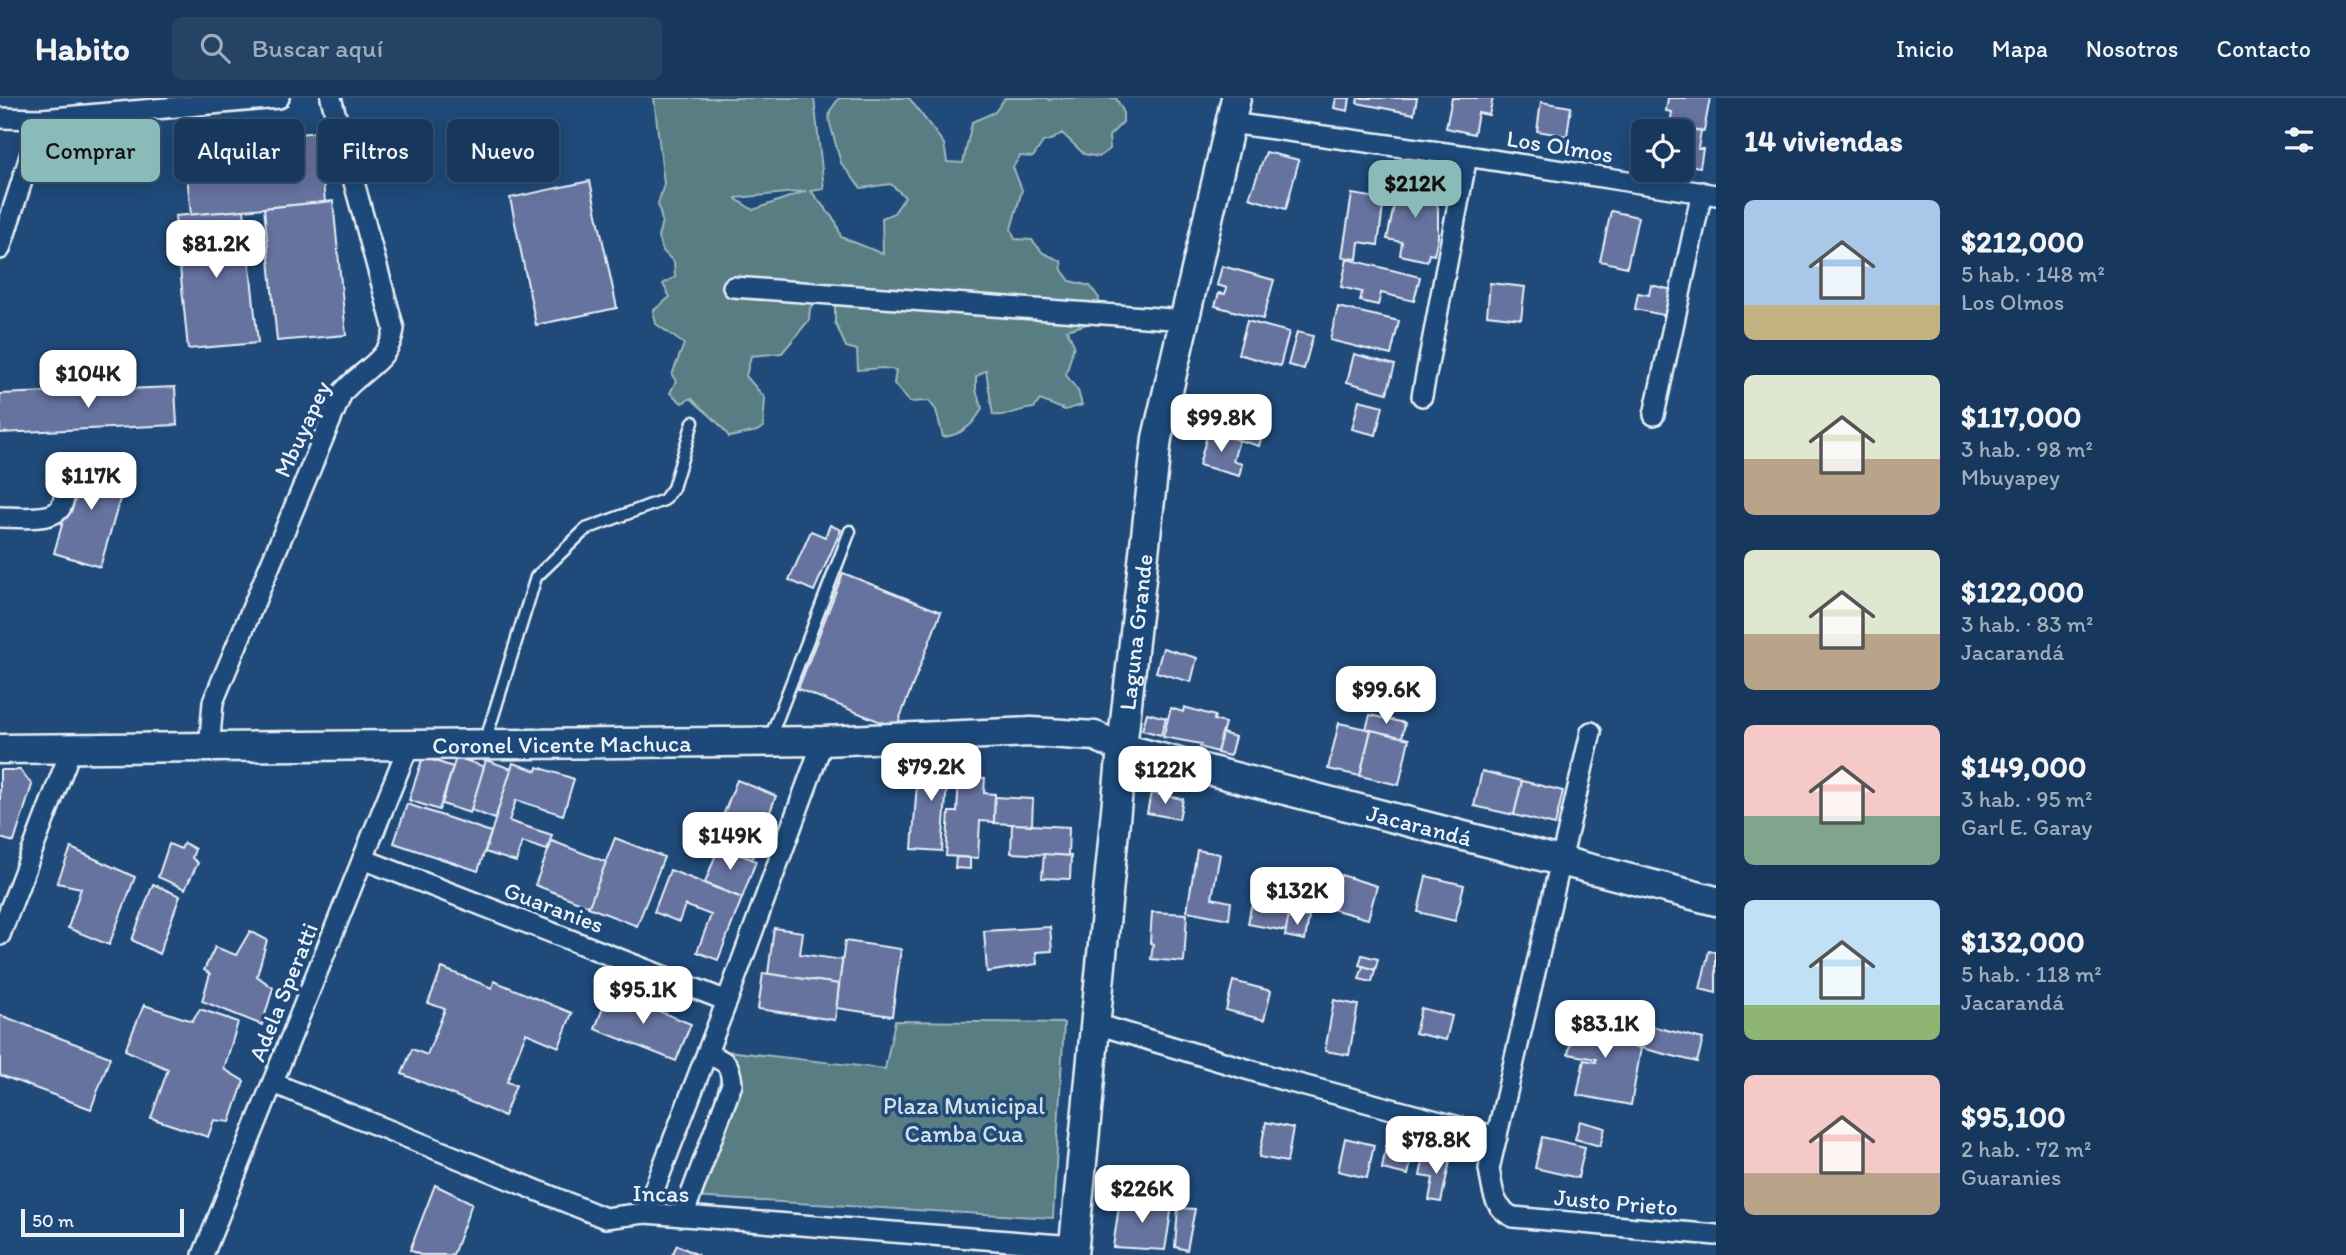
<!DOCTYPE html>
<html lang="es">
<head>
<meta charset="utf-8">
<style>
	:root { --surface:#17385c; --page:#244365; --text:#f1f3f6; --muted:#9eacbb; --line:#365272; --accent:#8bbbb9 }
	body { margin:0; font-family:Itim,sans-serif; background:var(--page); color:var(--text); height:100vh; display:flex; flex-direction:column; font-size:26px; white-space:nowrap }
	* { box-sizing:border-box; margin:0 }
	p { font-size:23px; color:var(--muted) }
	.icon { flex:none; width:38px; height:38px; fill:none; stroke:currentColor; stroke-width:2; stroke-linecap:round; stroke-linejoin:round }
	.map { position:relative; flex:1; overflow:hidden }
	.panel { display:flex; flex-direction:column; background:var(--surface); width:630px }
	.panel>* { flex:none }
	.hud { position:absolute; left:21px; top:21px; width:665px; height:63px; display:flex; gap:14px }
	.controls { position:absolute; left:1631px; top:21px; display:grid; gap:14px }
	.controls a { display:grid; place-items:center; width:63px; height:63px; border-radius:10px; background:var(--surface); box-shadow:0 4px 18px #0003,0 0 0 2px var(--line); font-size:35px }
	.scale { position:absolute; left:21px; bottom:18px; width:163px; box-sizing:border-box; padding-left:7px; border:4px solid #e8f1f8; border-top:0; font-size:19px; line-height:24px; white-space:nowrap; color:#e8f1f8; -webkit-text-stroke:5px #1f4a7a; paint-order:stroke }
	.price { position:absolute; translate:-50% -60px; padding:0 16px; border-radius:14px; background:#fff; color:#222; font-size:23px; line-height:46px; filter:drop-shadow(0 2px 4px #0008) }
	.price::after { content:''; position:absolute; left:50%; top:42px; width:21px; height:16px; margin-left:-10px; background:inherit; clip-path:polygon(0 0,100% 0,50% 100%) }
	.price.active { background:var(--accent); color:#111 }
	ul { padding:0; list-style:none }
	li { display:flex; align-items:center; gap:21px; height:175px; padding:0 28px }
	li span { display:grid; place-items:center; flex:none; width:196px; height:140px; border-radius:10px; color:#555 }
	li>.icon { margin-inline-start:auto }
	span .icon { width:84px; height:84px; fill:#fffc; stroke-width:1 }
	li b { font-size:30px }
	h2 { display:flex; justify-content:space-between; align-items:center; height:84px; padding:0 28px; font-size:30px }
	.pill { padding:0 24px; border-radius:10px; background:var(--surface); box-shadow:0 4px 18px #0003,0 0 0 2px var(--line); font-size:24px; line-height:63px }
	.pill.active { background:var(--accent); color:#111 }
	header { display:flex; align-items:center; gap:42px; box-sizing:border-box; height:98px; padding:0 35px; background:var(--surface); border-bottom:2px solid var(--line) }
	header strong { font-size:33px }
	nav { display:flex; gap:38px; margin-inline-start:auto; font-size:24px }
	.search { width:490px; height:63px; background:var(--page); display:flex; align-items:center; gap:18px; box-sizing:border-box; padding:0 24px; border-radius:10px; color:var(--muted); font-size:26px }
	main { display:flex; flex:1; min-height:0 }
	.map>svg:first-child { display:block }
	.green { fill:#597d82; stroke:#a0b7bd; stroke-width:2; fill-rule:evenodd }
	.building { fill:#66739f; stroke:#e8f1f8; stroke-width:2 }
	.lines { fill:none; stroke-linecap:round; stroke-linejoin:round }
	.lane-casing { stroke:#e8f1f8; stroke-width:15 }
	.street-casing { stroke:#e8f1f8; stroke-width:24 }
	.secondary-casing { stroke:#e8f1f8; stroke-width:33 }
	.lane { stroke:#1f4a7a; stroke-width:10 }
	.street { stroke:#1f4a7a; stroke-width:19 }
	.secondary { stroke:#1f4a7a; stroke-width:28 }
	.labels { text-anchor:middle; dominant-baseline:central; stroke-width:7; stroke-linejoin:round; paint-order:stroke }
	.street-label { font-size:24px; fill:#e8f1f8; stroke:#1f4a7a }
	.park-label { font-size:24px; fill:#d3e0e6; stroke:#1f4a7a }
</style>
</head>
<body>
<header>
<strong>Habito</strong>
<div class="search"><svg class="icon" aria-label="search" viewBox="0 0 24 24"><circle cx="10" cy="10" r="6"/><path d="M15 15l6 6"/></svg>Buscar aquí</div>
<nav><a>Inicio</a><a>Mapa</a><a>Nosotros</a><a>Contacto</a></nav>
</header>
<main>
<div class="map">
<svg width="1716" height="1157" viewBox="0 0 1716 1157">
	<rect width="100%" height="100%" fill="#1f4a7a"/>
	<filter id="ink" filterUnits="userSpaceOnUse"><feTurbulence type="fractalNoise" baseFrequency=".0143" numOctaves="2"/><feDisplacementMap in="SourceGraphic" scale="14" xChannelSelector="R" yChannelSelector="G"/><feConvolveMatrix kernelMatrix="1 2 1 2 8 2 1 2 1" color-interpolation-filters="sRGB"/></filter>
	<g filter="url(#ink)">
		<!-- green -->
		<g class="green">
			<path d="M654,0h160l10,91 -13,2 25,31 5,15 42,17 -1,-36 12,-5 11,-16 -14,-13 -30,4 -20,-25 -12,-43 1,-9 9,-13h70l35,46 3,18 16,1 9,-41 23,-10 10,-14h43l1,2 7,-2h60l7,13v11l-14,14 1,13 -11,8 -15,-3 -22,-21 -9,6 -10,3 -10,15 -13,-1 -7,11 9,23 -11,39 4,10 17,1 11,13 18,8 1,9 8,11 20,5 9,12 -2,23 -30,9 7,15 -8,30 12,16 4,14 -17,5 -25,-10 -6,8c-17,1 -24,9 -41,7l-7,-45 -10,7v13l6,18c-8,17 -20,27 -39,29l-7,-27 -7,-9 -19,1 -16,-18 2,-14 -13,-2 -25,2 -1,-20 -11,-3 -11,-25v-17l-7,-11 -18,14 -1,12 -27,33 -31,3 -5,20 19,22 -2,29 -6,4 -28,6c-10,-17 -25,-25 -38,-39l-9,5 -12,-10 6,-12 -4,-6 12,-31 -28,-20 -3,-13 17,-14 -7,-13 12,-7 -1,-15 -11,-11 -5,-14 4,-16 -4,-17 6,-20zM806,93l-53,19 -17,-11v-1z"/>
			<path d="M895,923l169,2 -11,195 -361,-21 35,-146 158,18z"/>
		</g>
		<!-- building -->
		<g class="building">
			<path d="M1336,0h14l-2,13 -14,-3z"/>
			<path d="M1358,0h59l-3,16 -57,-11z"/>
			<path d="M1452,0h41l-4,17 -11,-2 -4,21 -28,-6z"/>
			<path d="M1668,0h42l-6,33 -34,-6 2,-13 -6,-1z"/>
			<path d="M1541,4l30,5 -4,29 -30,-5z"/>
			<path d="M1670,27l31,6 -3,18h5l-3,18 -18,-3v-33h-13z"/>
			<path d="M318,34l7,70 -134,13 -7,-70z"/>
			<path d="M1266,54l33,8 -13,49 -37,-11z"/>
			<path d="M1400,80l23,6 11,10 4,14v29l-4,18 -5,-1 -2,7 -27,-6 2,-13 -15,-3z"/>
			<path d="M590,83l27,127 -81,17 -26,-127z"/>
			<path d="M1352,96l32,5 -6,46 -19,-3 -2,17 -15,-2z"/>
			<path d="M333,103l13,134 -69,6 -13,-133z"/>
			<path d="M244,112l14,133 -70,6 -13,-133z"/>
			<path d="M1611,113l27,6 -11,50 -27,-6z"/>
			<path d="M1347,161l73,18 -6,24 -33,-8 -3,12 -18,-4 2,-9 -21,-5z"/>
			<path d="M1222,168l52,14 -11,39 -48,-13 4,-13 6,1 2,-6 -10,-3z"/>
			<path d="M1490,185l35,4 -4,32 -34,-4z"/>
			<path d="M1651,187l26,6 -5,26 -37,-8 3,-16 11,2z"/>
			<path d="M1338,209l61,14 -8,34 -61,-15z"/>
			<path d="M1247,223l42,11 -9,34 -42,-12z"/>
			<path d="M1297,234l16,4 -9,33 -16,-4z"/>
			<path d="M1354,256l41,11 -8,28 -40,-11z"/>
			<path d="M175,289l2,38 -177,8v-39z"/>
			<path d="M1217,301l51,14 -9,33 -31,-9 4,-13 -21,-5z"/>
			<path d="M1359,302l24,6 -7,29 -24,-6z"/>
			<path d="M1208,334l31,8 -6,21 9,3 -3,12 -40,-11z"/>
			<path d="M81,360l47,14 -28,95 -46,-14z"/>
			<path d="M830,427l11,5 -27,61 -25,-11 22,-49 14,6z"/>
			<path d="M843,475l98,39 -45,116 -98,-39z"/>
			<path d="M1163,550l34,10 -6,24 -35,-10z"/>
			<path d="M1184,609l31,9 -1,4 11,3 -8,29 -17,-5 1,-3 -38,-7 8,-29 12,4z"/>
			<path d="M1147,615l19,5 -5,17 -19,-5z"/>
			<path d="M1370,617l35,8 -3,15 -36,-9z"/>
			<path d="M1339,625l32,7 -11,46 -32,-7z"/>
			<path d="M1371,632l38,9 -10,46 -39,-9z"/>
			<path d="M1222,635l13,4 -5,19 -13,-3z"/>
			<path d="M949,658l-7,95 -30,-2 7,-92z"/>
			<path d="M423,659l30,10 -14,43 -30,-10z"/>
			<path d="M456,659l29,10 -15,46 -28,-9z"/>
			<path d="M486,662l26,9 -17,50 -24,-9z"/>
			<path d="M513,665l24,8 1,-4 36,12 -11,36 -47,-15 -7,21 43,14 -5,15 -25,-8 -6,20 -31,-10z"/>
			<path d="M0,672h20l12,15 -18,57 -14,-4z"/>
			<path d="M1482,673l40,10 -8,34 -40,-9z"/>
			<path d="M959,679l26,1 -1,15 11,1 -1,28 -14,-1 -2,37 -32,-2 3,-44h8z"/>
			<path d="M737,682l39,16 -24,63 -40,-15z"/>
			<path d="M1522,683l41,10 -8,34 -41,-10z"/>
			<path d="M1151,695l32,6 -4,20 -32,-6z"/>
			<path d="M995,699l38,2 -1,26 -38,-2z"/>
			<path d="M407,706l84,28 -13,39 -84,-28z"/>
			<path d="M1012,726l57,3 -1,29 -57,-3z"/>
			<path d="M615,740l49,19 -27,69 -49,-19z"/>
			<path d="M552,743l54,21 -17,44 -54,-21z"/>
			<path d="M184,745l11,6 -3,9 6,5 -13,26 -27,-12 11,-33 12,5z"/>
			<path d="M719,748l37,15 -14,37 -37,-15z"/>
			<path d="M71,750l64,29 -26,68 -41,-17 13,-40 -24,-5z"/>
			<path d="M1197,752l23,4 -8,44 19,4 -2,17 -42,-8z"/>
			<path d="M1044,756l27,2 -1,23 -28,-1z"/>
			<path d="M956,759l14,1v11l-15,-1z"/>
			<path d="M670,772l72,28 -24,62 -21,-8 14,-37 -26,-10 -6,17 -25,-10z"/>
			<path d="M1341,777l36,11 -9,33 -36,-10z"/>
			<path d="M1426,778l38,9 -9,36 -37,-9z"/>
			<path d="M153,786l27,12 -21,58 -27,-14z"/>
			<path d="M1251,809l38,7 -3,17 -38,-7z"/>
			<path d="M1152,814l35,2 -3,48 -33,-3 2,-15 -3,-1z"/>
			<path d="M1289,816l20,3 -4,23 -20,-4z"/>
			<path d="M1050,829l2,24 -16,1 1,12 -50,8 -3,-41z"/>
			<path d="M774,830l29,4 -3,22 43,6 -4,24 -71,-10z"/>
			<path d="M250,833l17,9 -10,36 16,12 -11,37 -60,-24 8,-27 -6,-4 11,-23 21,8z"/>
			<path d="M845,843l56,8 -9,67 -56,-8z"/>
			<path d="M1709,853l7,1v41l-16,-4z"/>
			<path d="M1362,857l16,4 -3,11 -16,-5z"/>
			<path d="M1363,868l12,4 -3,12 -13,-3z"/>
			<path d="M442,870l50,20 2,-7 78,32 -13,34 -33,-14 -19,49 9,3 -12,31 -102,-42 10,-25 15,6 18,-46 -17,-6z"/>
			<path d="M763,875l76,11 -4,36 -77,-11z"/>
			<path d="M1233,883l38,10 -7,29 -38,-10z"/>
			<path d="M609,893l82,33 -15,37 -81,-32z"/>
			<path d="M1334,902l24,5 -9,50 -24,-4z"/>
			<path d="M144,907l48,16 8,-12 38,13 -14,47 20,12 -14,41 -16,-2 -6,17 -57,-19 17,-49 -43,-19z"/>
			<path d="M1421,910l31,8 -6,24 -31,-7z"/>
			<path d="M1584,916l40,7 -4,23 21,4 -10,57 -54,-10 7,-35 12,2v-3l-28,-5 5,-23 8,2z"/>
			<path d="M0,917l110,42 -19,52 -91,-34z"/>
			<path d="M1635,924l68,17 -6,23 -68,-17z"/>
			<path d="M1580,1023l25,7 -5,18 -25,-7z"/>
			<path d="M1266,1024l27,6 -6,34 -28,-5z"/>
			<path d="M1542,1039l43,10 -7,31 -43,-10z"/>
			<path d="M1345,1040l29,7 -7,33 -29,-7z"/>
			<path d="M1386,1048l27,5 -5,24 -26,-6z"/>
			<path d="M1424,1058l26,5 -9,41 -12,-2 4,-22 -13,-2z"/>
			<path d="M435,1087l37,18 -19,52h-33l-10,-5z"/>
			<path d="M1120,1101l52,7 -7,44 -52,-3z"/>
			<path d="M1178,1110l17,1 -8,41 -12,-3z"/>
			<path d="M677,1147l21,10h-26z"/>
		</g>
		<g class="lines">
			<defs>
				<g id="lane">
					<path d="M770,640l80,-207"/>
					<path d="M485,644l51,-165 50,-48 78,-29 9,-12 20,-66"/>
				</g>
				<g id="street">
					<path d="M0,20l42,1 237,-21"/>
					<path d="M1230,25l237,33 249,39"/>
					<path d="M0,151l42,-130"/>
					<path d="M733,189l452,33"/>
					<path d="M1422,298l45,-240"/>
					<path d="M1654,317l48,-223"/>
					<path d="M0,419c14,0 53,5 61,-10 5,-10 6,-27 9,-39"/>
					<path d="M1591,634l-102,437c4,20 3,38 24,48l203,18"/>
					<path d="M209,651l4,-47 129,-309c19,-23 48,-32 52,-64l-63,-231"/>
					<path d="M363,761l364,142"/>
					<path d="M0,837l72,-188"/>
					<path d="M1096,926l187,56 214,57"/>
					<path d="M273,985l332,135 40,-5 429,33"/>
					<path d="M645,1115l82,-212 96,-260"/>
					<path d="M683,1118l49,-132c-2,-22 -6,-22 -25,-30"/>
					<path d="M203,1157l205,-508"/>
				</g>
				<g id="secondary">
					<path id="s1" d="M0,651l823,-8 208,-9 64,4 27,12 594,153"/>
					<path id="s2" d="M1073,1157l49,-507 35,-310 79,-340"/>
				</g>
			</defs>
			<!-- lane casing -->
			<use href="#lane" class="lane-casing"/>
			<!-- street casing -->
			<use href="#street" class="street-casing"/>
			<!-- secondary casing -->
			<use href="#secondary" class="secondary-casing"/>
			<!-- lane -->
			<use href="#lane" class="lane"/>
			<!-- street -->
			<use href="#street" class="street"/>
			<!-- secondary -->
			<use href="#secondary" class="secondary"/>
		</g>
	</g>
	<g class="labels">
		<!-- street labels -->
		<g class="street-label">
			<text transform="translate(1560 48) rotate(9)">Los Olmos</text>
			<text transform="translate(302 331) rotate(-65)">Mbuyapey</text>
			<text stroke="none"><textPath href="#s2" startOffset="626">Laguna Grande</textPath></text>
			<text stroke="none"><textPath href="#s1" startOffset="562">Coronel Vicente Machuca</textPath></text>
			<text stroke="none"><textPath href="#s1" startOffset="1432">Jacarandá</textPath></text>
			<text transform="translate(554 809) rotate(21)">Guaranies</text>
			<text transform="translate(283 894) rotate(-68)">Adela Speratti</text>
			<text transform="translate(661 1095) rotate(1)">Incas</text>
			<text transform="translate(1616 1104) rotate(5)">Justo Prieto</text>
		</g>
		<!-- park labels -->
		<g class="park-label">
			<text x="964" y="1007">Plaza Municipal<tspan x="964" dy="28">Camba Cua</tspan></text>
		</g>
	</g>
</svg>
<div class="controls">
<a><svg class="icon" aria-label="locate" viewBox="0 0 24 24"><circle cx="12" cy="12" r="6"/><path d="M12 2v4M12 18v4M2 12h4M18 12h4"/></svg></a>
</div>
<div class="scale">50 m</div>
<b class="price active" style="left:1415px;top:122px">$212K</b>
<b class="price" style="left:216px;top:182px">$81.2K</b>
<b class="price" style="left:88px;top:312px">$104K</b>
<b class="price" style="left:1221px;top:356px">$99.8K</b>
<b class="price" style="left:91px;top:414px">$117K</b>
<b class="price" style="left:1386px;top:628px">$99.6K</b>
<b class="price" style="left:931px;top:705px">$79.2K</b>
<b class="price" style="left:1165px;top:708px">$122K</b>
<b class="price" style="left:730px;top:774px">$149K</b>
<b class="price" style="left:1297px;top:829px">$132K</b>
<b class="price" style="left:643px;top:928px">$95.1K</b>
<b class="price" style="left:1605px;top:962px">$83.1K</b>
<b class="price" style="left:1436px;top:1078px">$78.8K</b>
<b class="price" style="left:1142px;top:1127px">$226K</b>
<div class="hud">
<a class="pill active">Comprar</a>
<a class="pill">Alquilar</a>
<a class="pill">Filtros</a>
<a class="pill">Nuevo</a>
</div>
</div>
<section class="panel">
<h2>14 viviendas<svg class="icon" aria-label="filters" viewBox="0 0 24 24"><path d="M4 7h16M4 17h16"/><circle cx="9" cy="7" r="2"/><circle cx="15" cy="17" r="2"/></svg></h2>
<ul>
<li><span style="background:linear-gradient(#a9c7e8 75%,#c2b280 0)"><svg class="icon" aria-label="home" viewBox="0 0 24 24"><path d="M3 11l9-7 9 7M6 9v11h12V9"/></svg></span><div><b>$212,000</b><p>5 hab. · 148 m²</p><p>Los Olmos</p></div></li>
<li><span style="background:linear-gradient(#dfe7d0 60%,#b9a48a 0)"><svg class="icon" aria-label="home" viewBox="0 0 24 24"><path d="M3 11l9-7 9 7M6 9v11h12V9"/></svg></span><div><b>$117,000</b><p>3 hab. · 98 m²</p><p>Mbuyapey</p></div></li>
<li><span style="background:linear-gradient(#dfe7d0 60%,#b9a48a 0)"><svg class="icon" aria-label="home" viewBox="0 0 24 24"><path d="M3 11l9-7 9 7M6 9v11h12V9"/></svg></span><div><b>$122,000</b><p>3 hab. · 83 m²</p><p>Jacarandá</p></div></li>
<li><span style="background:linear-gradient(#f6c9c9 65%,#7fa58c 0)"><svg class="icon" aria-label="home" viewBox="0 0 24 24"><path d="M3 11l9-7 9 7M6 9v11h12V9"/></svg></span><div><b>$149,000</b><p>3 hab. · 95 m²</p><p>Garl E. Garay</p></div></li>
<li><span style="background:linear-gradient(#bfe0f5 75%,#8fb573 0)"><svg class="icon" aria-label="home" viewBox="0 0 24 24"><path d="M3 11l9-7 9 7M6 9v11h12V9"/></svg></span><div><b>$132,000</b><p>5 hab. · 118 m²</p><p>Jacarandá</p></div></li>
<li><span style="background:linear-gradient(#f6c9c9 70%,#b9a48a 0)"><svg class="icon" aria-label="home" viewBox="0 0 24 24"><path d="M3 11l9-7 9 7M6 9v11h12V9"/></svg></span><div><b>$95,100</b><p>2 hab. · 72 m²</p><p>Guaranies</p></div></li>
</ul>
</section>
</main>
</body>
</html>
